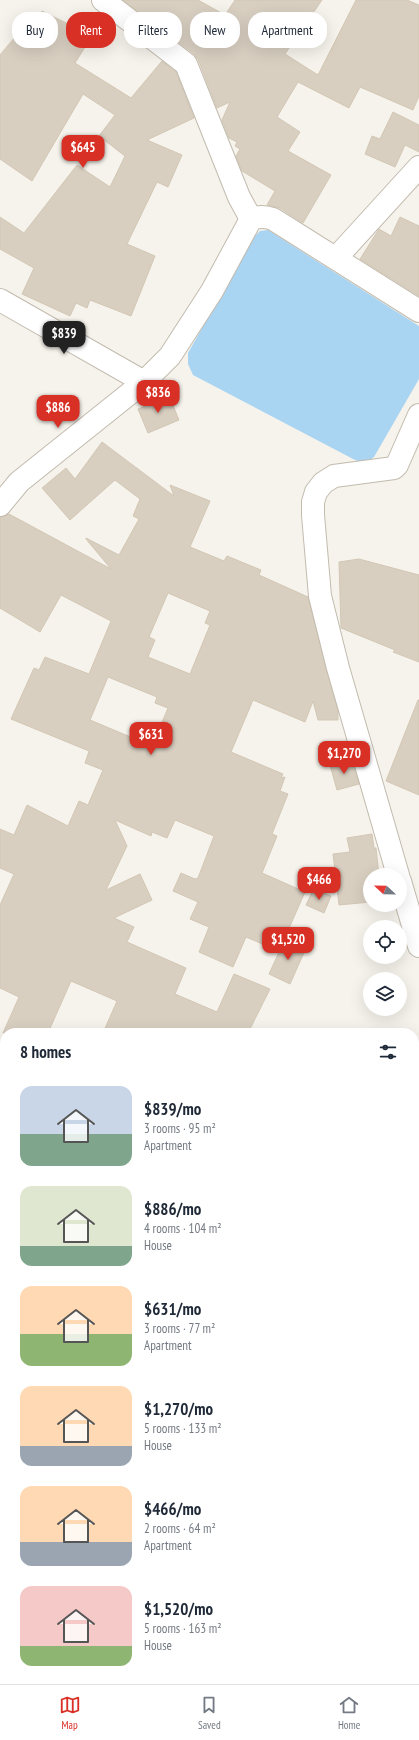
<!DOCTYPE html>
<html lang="en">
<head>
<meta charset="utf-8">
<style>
	:root { --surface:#fff; --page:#f6f6f7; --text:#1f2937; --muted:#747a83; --line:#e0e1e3; --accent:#d93025 }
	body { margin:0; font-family:"PT Sans Narrow",sans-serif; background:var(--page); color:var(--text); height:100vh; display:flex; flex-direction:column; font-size:15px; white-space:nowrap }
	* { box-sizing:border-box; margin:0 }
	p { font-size:13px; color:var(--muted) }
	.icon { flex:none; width:22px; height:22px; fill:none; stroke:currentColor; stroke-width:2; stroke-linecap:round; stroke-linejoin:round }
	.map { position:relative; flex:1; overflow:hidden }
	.side { position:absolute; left:0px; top:1028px; width:419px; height:656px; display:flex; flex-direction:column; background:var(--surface); border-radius:16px 16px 0 0; box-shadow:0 4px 16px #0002 }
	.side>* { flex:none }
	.guide { position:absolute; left:12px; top:12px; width:395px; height:36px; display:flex; gap:8px }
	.needle { width:26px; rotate:292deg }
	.buttons { position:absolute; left:363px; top:868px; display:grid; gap:8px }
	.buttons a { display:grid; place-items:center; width:44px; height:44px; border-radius:50%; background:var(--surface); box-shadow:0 4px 16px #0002; font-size:20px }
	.price { position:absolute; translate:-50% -34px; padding:0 9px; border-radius:8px; background:var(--accent); color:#fff; font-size:13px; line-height:26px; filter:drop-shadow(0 1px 2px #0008) }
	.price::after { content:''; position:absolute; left:50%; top:24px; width:12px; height:9px; margin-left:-6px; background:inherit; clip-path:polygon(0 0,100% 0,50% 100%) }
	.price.on { background:#222; color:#fff }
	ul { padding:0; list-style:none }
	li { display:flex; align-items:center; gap:12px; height:100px; padding:0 20px }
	li span { display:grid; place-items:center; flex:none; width:112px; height:80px; border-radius:12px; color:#555 }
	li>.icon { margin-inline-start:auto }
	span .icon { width:48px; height:48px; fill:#fffc; stroke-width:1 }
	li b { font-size:17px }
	h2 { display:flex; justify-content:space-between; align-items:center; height:48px; padding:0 20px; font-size:17px }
	.pill { padding:0 14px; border-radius:16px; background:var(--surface); box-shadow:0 4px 16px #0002; font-size:14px; line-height:36px }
	.pill.on { background:var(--accent); color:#fff }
	.tabs { display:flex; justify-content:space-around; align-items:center; height:56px; border-top:1px solid var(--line); background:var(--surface); font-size:11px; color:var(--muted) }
	.tabs a { display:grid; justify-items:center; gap:2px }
	.tabs .on { color:var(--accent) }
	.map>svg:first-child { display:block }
	.water { fill:#a9d4f2 }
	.building { fill:#d8cfc1; stroke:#d3c7b4; fill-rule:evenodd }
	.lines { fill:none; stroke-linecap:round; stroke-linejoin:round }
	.street-casing { stroke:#c2bbae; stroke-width:24 }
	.secondary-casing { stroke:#d6c79b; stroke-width:24 }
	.street { stroke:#fff; stroke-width:22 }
	.secondary { stroke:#fff3cd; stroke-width:22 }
</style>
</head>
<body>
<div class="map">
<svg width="419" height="1684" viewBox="0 0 419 1684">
	<rect width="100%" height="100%" fill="#f6f3ec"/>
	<!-- water -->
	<path class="water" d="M268,230l151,96v53l-45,78 -8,6 -11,-3 -162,-85 -5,-11v-11l64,-114 8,-8z"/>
	<!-- building -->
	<g class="building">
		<path d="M123,0h75l27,15 10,-15h87l-37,54 33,21 38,-75h51l12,5v91l-6,14 -53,-23 -11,21 -51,-26 -21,35 23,15 -12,19 43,24 -28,48 -23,-15 -13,-3 8,-14 -33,-20 -6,-15 4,-7 -5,-3 2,-4 -8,-4 -7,-18 8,-18 -13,6 -19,-49 -4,-5z"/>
		<path d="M42,11l50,25 -17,27 56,35 31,-37 14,11 18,46 -47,22 35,15 -14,32 -11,-5 -30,62 28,12 -24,60 -41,-16 -3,8 -11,-5 -6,13 -48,-22 12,-26 -34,-19v-32l24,16 53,-68 33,22 15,-31 -26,-20 16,-21 -32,-21 -51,87 -32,-22v-104l20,-24 8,7z"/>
		<path d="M393,112l26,13v27l-14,-7 -10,22 -30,-13 7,-18 8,3z"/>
		<path d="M400,217l19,9v70l-59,-37 19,-30 12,7z"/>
		<path d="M169,396l10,24 -31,13 -10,-24z"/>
		<path d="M102,442l72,54 -4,-11 40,16 -20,46 34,14 3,-5 34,14 -2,5 49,22 30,115v8h-20l-5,-19 -8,21 -52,-22 -22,52 52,22 -2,4 4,-1 -5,14 8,3 -16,40 5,2 -15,37 43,19 -26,59 -33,-14 -13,30 -34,-15 10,-25 -19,-8 8,-17 -25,-11 8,-18 14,6 3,-1 16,-42 -39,-16 -8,18 -15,-6 -1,4 -36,-16 12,26 -21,44 34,-16 12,26 -38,18 20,9 -7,15 59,26 -11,26 42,18 17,-38 36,15 -22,44h-145l14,-32 -46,-20 -23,52h-45l16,-36 -19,-9v-83l14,-31 -14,-6v-39l14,6 13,-30 41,21 11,-25 9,4 15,-35 -18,-7 4,-12 -78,-32 23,-51 5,2 6,-13 44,17 22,-53 -50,-26 -21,37 -40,-24v-91l9,-3 102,55 -25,-30v-1l33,17 20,-36 -6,-3 7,-17 -25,-19 -45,40 -28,-32 24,-20 9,11zM168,593l42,18 -5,12 5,2 -20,49 -42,-17 7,-17 -6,-3zM108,677l49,20 -2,6 13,5 -16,38 -62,-26z"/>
		<path d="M359,559l60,16v87l-26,-10 2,-2 -54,-22 -2,-66z"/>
		<path d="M418,700h1v95l-33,-14z"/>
		<path d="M351,759l8,25 -22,6 -7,-25z"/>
		<path d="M372,834l2,14h2l3,27h6h-15v27l-31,3 -6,-51 17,-2 -3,-14z"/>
		<path d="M314,888l17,8 -7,17 -18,-8z"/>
		<path d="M285,939l21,9 -16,36 -21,-10z"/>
	</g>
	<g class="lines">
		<defs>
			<g id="street">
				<path d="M103,0l83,64 53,133 12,22"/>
				<path d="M336,258l83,-91"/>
				<path d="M0,300l144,82"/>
				<path d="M0,505l19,-23 125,-100 26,-26 42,-65 39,-72c8,-3 14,-3 22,0l146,92"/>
				<path d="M398,875l-60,-207 -18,-72 -7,-81v-13l3,-10 7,-9 11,-7 60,-8 3,-3 22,-50"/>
				<path d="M400,881l19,65"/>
				<path d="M0,1558l5,-8"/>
				<path d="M414,1565l2,1 -2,5"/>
				<path d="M414,1646l5,-10"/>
				<path d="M414,1670l5,2"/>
			</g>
			<g id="secondary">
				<path d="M0,1261l5,1"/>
				<path d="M414,1281l5,-1"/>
			</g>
		</defs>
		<!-- street casing -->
		<use href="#street" class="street-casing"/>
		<!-- secondary casing -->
		<use href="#secondary" class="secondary-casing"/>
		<!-- street -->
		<use href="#street" class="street"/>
		<!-- secondary -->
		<use href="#secondary" class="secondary"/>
	</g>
</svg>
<div class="buttons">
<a><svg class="needle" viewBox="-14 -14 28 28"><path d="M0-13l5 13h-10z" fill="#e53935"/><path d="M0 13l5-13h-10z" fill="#747a83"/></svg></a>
<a><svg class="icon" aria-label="locate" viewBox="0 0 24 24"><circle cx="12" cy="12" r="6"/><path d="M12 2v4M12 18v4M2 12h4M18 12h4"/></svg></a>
<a><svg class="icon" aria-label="layers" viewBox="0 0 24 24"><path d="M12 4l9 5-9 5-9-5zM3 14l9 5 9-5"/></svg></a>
</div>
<b class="price" style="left:83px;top:169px">$645</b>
<b class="price on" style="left:64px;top:355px">$839</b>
<b class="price" style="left:158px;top:414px">$836</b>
<b class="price" style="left:58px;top:429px">$886</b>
<b class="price" style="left:151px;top:756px">$631</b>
<b class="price" style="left:344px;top:775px">$1,270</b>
<b class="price" style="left:319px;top:901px">$466</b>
<b class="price" style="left:288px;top:961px">$1,520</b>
<div class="guide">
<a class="pill">Buy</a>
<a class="pill on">Rent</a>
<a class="pill">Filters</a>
<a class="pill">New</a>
<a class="pill">Apartment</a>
</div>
<section class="side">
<h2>8 homes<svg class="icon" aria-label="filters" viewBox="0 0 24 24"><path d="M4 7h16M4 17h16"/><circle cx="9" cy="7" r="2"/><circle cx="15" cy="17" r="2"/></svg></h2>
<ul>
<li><span style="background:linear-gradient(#c9d6e8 60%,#7fa58c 0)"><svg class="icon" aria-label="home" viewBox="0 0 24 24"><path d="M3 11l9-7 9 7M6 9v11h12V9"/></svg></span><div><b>$839/mo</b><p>3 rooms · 95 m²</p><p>Apartment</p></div></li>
<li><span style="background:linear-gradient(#dfe7d0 75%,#7fa58c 0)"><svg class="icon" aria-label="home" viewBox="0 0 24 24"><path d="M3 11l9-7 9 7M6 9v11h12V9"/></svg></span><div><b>$886/mo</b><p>4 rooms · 104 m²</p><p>House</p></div></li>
<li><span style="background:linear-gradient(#ffd9b3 60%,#8fb573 0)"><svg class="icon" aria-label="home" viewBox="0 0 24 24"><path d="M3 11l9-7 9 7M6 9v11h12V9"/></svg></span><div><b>$631/mo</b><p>3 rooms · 77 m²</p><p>Apartment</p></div></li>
<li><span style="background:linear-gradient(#ffd9b3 75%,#9aa5b1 0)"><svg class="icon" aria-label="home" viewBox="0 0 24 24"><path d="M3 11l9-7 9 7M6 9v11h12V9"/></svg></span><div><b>$1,270/mo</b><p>5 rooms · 133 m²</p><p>House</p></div></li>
<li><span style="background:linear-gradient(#ffd9b3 70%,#9aa5b1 0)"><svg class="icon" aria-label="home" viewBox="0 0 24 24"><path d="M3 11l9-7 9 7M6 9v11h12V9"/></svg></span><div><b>$466/mo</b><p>2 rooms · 64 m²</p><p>Apartment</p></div></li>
<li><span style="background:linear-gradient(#f6c9c9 75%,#8fb573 0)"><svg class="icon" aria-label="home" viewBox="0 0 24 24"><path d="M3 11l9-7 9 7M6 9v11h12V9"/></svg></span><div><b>$1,520/mo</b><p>5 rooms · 163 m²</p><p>House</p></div></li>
</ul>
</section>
</div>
<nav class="tabs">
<a class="on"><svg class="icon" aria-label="map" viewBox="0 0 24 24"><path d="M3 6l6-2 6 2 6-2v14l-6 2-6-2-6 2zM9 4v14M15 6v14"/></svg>Map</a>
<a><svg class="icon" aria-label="saved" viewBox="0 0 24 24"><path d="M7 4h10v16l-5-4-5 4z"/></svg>Saved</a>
<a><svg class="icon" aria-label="home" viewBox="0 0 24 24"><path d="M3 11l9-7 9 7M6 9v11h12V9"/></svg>Home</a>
</nav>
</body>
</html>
